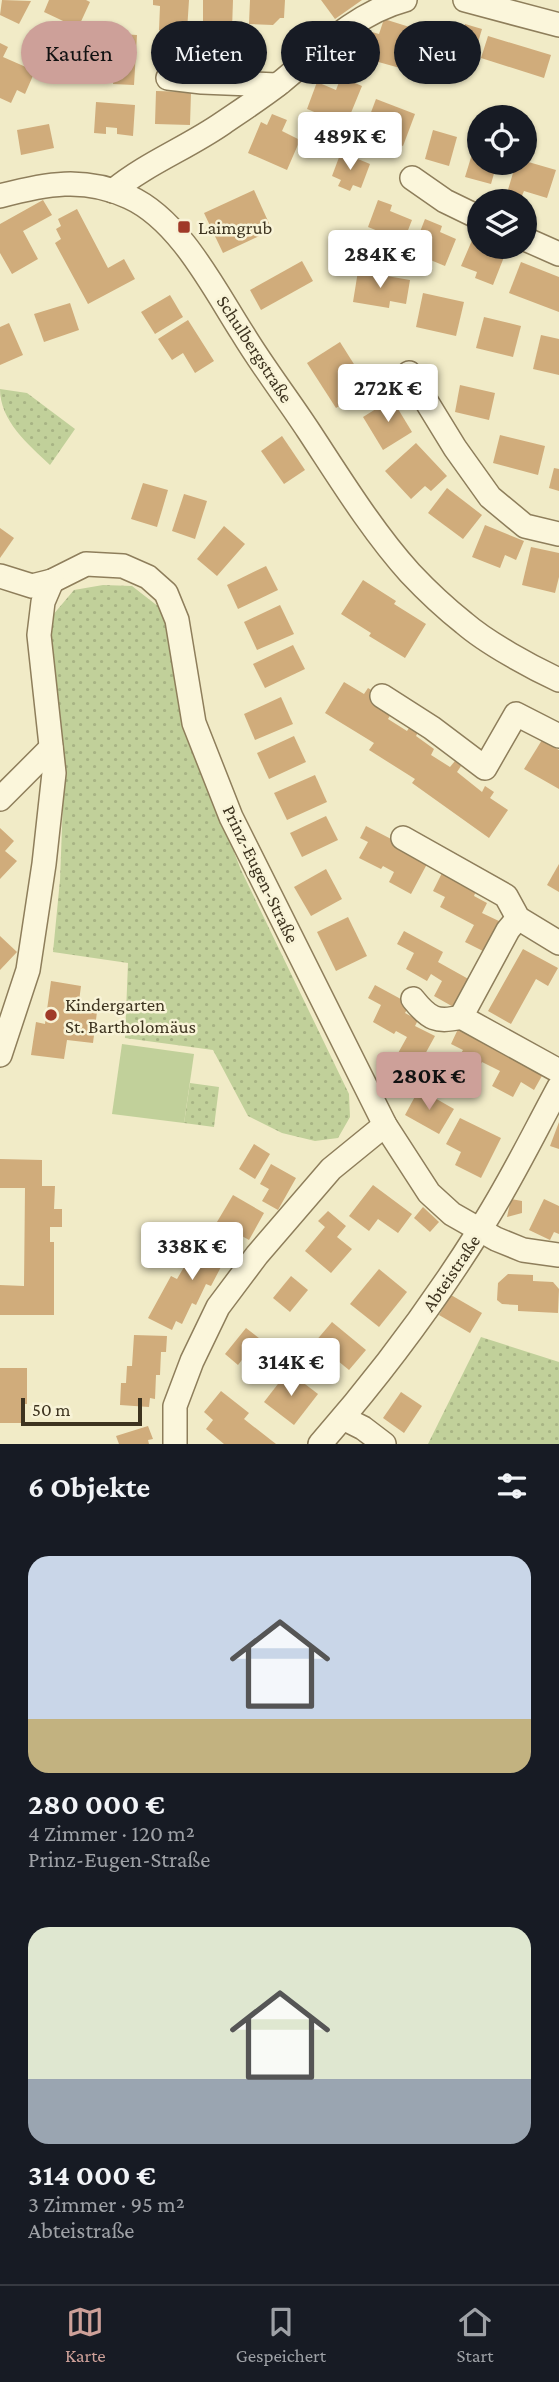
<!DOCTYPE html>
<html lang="de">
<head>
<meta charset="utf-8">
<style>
	:root { --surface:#171b24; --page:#20242c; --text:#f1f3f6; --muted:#9ea1a6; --line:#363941; --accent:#cda099 }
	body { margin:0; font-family:"Crimson Pro",serif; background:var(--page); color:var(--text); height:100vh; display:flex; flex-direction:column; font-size:26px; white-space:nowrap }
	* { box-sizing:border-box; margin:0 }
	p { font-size:23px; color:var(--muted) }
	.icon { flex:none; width:38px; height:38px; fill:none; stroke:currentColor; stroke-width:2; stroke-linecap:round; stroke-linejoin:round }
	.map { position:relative; height:1444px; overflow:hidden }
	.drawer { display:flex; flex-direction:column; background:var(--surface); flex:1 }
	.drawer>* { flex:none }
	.guide { position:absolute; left:21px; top:21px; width:518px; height:63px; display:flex; gap:14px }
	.tools { position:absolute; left:467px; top:105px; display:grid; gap:14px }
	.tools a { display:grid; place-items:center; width:70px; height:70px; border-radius:50%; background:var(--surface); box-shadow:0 2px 5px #0004; font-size:35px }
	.scale { position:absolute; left:21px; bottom:18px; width:121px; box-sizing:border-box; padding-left:7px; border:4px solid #3d331f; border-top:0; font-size:19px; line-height:24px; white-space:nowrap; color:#3d331f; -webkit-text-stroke:5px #f8f3d7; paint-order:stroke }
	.price { position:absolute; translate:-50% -60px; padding:0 16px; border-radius:7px; background:#fff; color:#222; font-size:23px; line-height:46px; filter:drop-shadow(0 2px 4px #0008) }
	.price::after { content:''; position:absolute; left:50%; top:42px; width:21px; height:16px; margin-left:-10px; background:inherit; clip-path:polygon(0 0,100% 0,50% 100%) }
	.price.selected { background:var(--accent); color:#111 }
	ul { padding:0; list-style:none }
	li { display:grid; align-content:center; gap:14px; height:371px; padding:0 28px }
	li span { display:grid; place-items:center; height:217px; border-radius:21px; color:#555 }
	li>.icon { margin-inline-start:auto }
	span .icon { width:126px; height:126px; fill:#fffc; stroke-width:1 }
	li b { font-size:30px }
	h2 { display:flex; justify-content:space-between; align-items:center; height:84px; padding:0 28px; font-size:30px }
	.chip { padding:0 24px; border-radius:32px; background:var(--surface); box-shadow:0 2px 5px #0004; font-size:24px; line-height:63px }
	.chip.selected { background:var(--accent); color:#111 }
	.menu { display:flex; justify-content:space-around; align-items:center; height:98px; border-top:2px solid var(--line); background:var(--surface); font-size:19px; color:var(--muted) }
	.menu a { display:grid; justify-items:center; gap:4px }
	.menu .selected { color:var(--accent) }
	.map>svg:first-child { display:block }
	.green { fill:url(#green-dots) }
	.pitch { fill:#c1d09a }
	.building { fill:#d0ac7b }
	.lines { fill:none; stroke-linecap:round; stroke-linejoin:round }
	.minor-casing { stroke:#8e7e5b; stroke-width:26 }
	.minor { stroke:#fbf6db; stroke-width:23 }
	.poi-dot { fill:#a03a28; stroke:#f8f3d7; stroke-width:2.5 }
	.labels { text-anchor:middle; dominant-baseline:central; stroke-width:5; stroke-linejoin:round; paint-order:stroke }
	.poi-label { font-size:19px; fill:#3d331f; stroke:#f8f3d7; text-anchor:start }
	.street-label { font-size:19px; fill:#3d331f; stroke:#f8f3d7 }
</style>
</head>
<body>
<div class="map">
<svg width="559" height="1444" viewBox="0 0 559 1444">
	<defs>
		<pattern id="green-dots" width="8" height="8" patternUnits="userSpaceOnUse" patternTransform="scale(1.75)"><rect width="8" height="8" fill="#c1d09a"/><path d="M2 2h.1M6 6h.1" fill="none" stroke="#a7b384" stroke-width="1.8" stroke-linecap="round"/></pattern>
	</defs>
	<rect width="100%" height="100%" fill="#f1ebc7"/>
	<!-- green -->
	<g class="green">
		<path d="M0,389l27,4 48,36 -25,36c-22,-21 -50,-44 -50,-76z"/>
		<path d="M103,585l29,1 27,21 13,20 14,101 55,142 108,224 1,23 -12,21 -23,3 -33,-8 -34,-17 -35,-66 -88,-12 3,-75 -75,-11 7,-72 4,-104 -16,-129 4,-31 22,-26z"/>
		<path d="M190,1083l29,4 -5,40 -30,-4z"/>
		<path d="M481,1337l78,25v82h-131z"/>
	</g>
	<!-- pitch -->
	<path class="pitch" d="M122,1044l72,10 -10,69 -72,-9z"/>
	<!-- building -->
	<g class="building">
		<path d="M2,0l29,1 -12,23 -19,-9z"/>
		<path d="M49,0h37l4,2 -12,26 -34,-16z"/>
		<path d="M153,0h36l-2,31 -28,-1 1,-24 -7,-1z"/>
		<path d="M203,0h30l-1,29 -29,-2z"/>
		<path d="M250,0h35l-1,18h-4l-7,7 -24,-1z"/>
		<path d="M321,0h41l-27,19z"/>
		<path d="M384,19l32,10 -6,20 -4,-1 -6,20 -36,-10 8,-26 7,2z"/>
		<path d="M430,24l9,1 -1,10 23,2 4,-13 17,5 -5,17 -9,-2 -3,26 -15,-1 1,-11 -20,-2 2,-16 -5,-1z"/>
		<path d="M100,33l37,2 -3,50 -21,-1 2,-24 -17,-1z"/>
		<path d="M488,36l63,19 -7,23 -63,-20z"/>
		<path d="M0,43l8,4 -5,10 32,14 -10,23 -8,-4 -6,13 -11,-5z"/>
		<path d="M341,77l21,9 -16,39 -39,-16 10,-27 19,8z"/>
		<path d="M156,91l35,1 -1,33 -35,-1z"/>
		<path d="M376,99l39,15 -12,32 -39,-15z"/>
		<path d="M96,102l39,3 -2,31 -16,-2v-6l-11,-1v7l-12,-1z"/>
		<path d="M272,114l15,6 -5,11 18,9 -13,30 -39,-17 13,-31 6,3z"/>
		<path d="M49,124l5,24 -33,7 -4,-25z"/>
		<path d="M433,130l24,7 -8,29 -24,-7z"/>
		<path d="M476,141l4,1v21h17l-6,21 -26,-7z"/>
		<path d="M341,152l29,12 -9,24 -8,-3 -3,6 -12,-5 3,-6 -9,-4z"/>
		<path d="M525,161l31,9 -9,28 -23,-7 -3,7 -14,-5 9,-30h9z"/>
		<path d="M254,190l18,40 -49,23 -19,-40z"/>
		<path d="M43,200l9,15 -29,16 15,28 -26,15 -12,-21v-29z"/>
		<path d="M378,200l14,5 -2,6 22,9 -11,28 -21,-8 3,-7 -15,-6z"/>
		<path d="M77,209l31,59 16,-9 11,20 -47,25 -33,-61 6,-4 -5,-10 5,-3 -3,-7z"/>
		<path d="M425,219l17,7 -2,6 16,7 -11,27 -17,-7 3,-5 -17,-7z"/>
		<path d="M473,238l7,3v6h5l-1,2 20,8 -11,28 -18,-7 2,-6 -16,-6z"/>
		<path d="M302,261l11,20 -52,29 -11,-20z"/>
		<path d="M521,262l38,15v35l-50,-19z"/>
		<path d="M358,271l52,9 -4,24 -16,-3 -1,7 -36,-6z"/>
		<path d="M423,293l41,9 -8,34 -40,-9z"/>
		<path d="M170,295l13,22 -28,17 -14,-22z"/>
		<path d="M70,303l9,27 -35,12 -10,-28z"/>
		<path d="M484,317l37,9 -8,31 -37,-9z"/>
		<path d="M188,320l26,41 -19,12 -12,-20 -11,7 -14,-21z"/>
		<path d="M9,323l14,32 -23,10v-38z"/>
		<path d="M541,335l18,4v36l-26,-6z"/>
		<path d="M340,342l29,46 -33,20 -29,-45z"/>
		<path d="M460,385l35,8 -6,27 -34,-8z"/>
		<path d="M392,399l20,33 -29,18 -20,-33z"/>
		<path d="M500,435l45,11 -7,29 -45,-12z"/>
		<path d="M282,436l23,34 -21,14 -23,-33z"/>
		<path d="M416,443l31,33 -16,15 -6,-5 -14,13 -26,-28z"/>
		<path d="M554,468l5,1v22l-10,-3z"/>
		<path d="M143,483l25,7 -11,37 -26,-8z"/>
		<path d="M447,488l35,27 -19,24 -35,-26z"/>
		<path d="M184,494l23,7 -12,38 -23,-8z"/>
		<path d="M485,525l39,16 -8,19 -11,-5 -5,13 -28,-11z"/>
		<path d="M224,526l21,18 -28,32 -20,-17z"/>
		<path d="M0,528l14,10 -14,20z"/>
		<path d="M531,547l28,6v24l-4,16 -33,-8z"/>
		<path d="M266,566l12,24 -40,19 -11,-24z"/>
		<path d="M363,580l33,21 -2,3 32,20 -21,34 -36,-22 2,-3 -30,-19z"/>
		<path d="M280,605l14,29 -37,16 -13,-28z"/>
		<path d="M293,645l12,24 -40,19 -12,-24z"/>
		<path d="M344,682l20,12 4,-6 8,5 16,19 -4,7 19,12 4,-6 8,5 -3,6 18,13 -3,6 19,12 5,-6 6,5 -4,6 25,20 3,-6 9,6 -4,6 18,12 -19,28 -77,-55 3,-4 -46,-29 5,-7 -49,-30z"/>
		<path d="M281,697l12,27 -38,16 -11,-26z"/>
		<path d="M294,736l12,26 -37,17 -12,-26z"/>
		<path d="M542,740l17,10v39l-35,-20z"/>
		<path d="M315,775l12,27 -40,18 -13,-27z"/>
		<path d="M326,816l12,24 -36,17 -12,-24z"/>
		<path d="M366,826l29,15 -2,5 34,18 -16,30 -22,-12 5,-10 -11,-6 -2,3 -22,-11 9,-16 -8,-4z"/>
		<path d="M0,828l14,13 -9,10 12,10 -17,18z"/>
		<path d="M559,864v28l-12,-7z"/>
		<path d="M326,869l16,30 -31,17 -17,-29z"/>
		<path d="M442,873l34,18 -2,5 13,7 -5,10 19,9 -16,30 -20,-10 9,-17 -34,-18 5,-10 -12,-6z"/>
		<path d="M348,917l19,39 -31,15 -19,-39z"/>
		<path d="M404,931l39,21 -5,10 34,19 -15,28 -23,-13 8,-15 -11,-7 -4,7 -21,-12 8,-16 -17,-9z"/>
		<path d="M0,936l17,16 -17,18z"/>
		<path d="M523,949l35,19 -10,18 -12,-7 -25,45 -23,-13z"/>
		<path d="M51,981l30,5 -3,23 19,3 -4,31 -26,-3 -3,19 -33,-4 5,-33 9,2z"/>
		<path d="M375,985l35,19 -5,9 13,7 -3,6 20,10 -17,31 -21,-12 10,-18 -11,-6 -2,3 -21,-12 8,-17 -13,-7z"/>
		<path d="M458,1029l85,45 -9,16 -13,-8 -8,15 -21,-11 8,-15 -18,-9 -7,13 -20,-11 8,-14 -12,-6z"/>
		<path d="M419,1089l35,20 -15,25 -34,-19z"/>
		<path d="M460,1118l41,20 -20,40 -26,-13 6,-13 -15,-8z"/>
		<path d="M559,1122v27l-9,-3z"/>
		<path d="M254,1144l16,10 -15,25 -16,-10z"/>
		<path d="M0,1159l42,1v26h13l-1,23h8v18h-12v15h4v73h-54v-30l24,1 1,-98h-25z"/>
		<path d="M271,1164l25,14 -18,32 -16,-9 7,-12 -9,-5z"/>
		<path d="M373,1185l39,29 -14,19 -20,-14 -9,12 -20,-15z"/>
		<path d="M233,1195l31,18 -15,27 -32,-18z"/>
		<path d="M511,1199l11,2v12l-15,4z"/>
		<path d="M544,1199l15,7v28l-5,-2 -4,8 -21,-10z"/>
		<path d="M423,1207l16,15 -9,10 -16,-14z"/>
		<path d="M328,1211l18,15 -9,11 15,12 -21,24 -26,-22 20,-24 -7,-6z"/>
		<path d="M201,1238l17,8 4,-8 17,8 -11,22 -6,-3 -11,21 -5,-2 -10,21 -4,-2 -10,21 -6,-3 -4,9 -24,-12 23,-42 6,3z"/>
		<path d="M379,1269l28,23 -28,35 -29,-23z"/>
		<path d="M508,1274l25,1v6l20,1 6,7 -1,24 -40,-2v-6l-16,-1 -5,-4 1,-17z"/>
		<path d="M291,1276l17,14 -18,22 -17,-14z"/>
		<path d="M451,1295l31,18 -12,20 -31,-18z"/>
		<path d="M332,1322l34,28 -17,20 -34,-28z"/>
		<path d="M246,1328l30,23 -12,14 -16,-13 -10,13 -13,-11z"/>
		<path d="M134,1335l33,1 -1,16h-5l-1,23h-4l-1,24 -5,-1 -1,9 -29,-2 1,-22h5l1,-17h5z"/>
		<path d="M0,1368h27v36h-4v19h-23z"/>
		<path d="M288,1371l30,23 -24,31 -30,-23z"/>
		<path d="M221,1391l28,22 -5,6 32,25h-52l-18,-15 7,-9 -9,-8z"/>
		<path d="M401,1392l21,14 -18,27 -21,-15z"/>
		<path d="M148,1426l5,13 -5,1 1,4h-30l-3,-8z"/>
	</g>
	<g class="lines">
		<defs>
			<g id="minor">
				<path d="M465,0l94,25"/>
				<path d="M168,78l34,4 75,3"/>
				<path d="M412,178l33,23 35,17"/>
				<path d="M113,191c34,-28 74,-43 110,-68 19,-13 39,-26 57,-40 39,-32 76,-70 125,-83"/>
				<path d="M0,196c45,-12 84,-20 129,1 51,23 85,92 114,137 20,33 44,64 65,96 31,47 64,101 102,143 16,17 35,35 54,50 23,20 67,44 95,57"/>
				<path d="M525,239l34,15"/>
				<path d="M409,373l46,75 35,49 35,29 34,8"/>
				<path d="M0,576l32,10 20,-5 34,-17 37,2 25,11 18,16 11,27 17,103 37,94 154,308 44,68 23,21 44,25 27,11 36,5"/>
				<path d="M382,696l50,32 53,40 31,-54 43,22"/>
				<path d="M0,799l51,-51"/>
				<path d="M403,838l103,58 12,22 41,25"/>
				<path d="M518,918l-10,12 -47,87 98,54"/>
				<path d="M413,999c16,20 24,24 48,18"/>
				<path d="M0,1055l28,-85 16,-106 10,-91 -15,-138 4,-33 9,-21"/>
				<path d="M343,1418l20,10 21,16"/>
				<path d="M175,1444v-38l17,-45 26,-54 39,-52 74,-86 54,-44"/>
				<path d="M320,1444c58,-66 112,-138 159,-213 30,-46 54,-96 80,-144"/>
			</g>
		</defs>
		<!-- minor casing -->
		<use href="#minor" class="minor-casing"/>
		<!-- minor -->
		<use href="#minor" class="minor"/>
	</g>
	<!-- markers -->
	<g class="poi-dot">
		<rect x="177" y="220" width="14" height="14" rx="3.5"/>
		<circle cx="51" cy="1015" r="7"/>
	</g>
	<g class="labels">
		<!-- poi labels -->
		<g class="poi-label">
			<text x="198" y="227">Laimgrub</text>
			<text x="65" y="1004">Kindergarten<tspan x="65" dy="22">St. Bartholomäus</tspan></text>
		</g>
		<!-- street labels -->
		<g class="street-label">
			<text transform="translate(255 349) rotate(57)">Schulbergstraße</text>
			<text transform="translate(261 874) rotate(64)">Prinz-Eugen-Straße</text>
			<text transform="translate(451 1273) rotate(-56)">Abteistraße</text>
		</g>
	</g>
</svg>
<div class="tools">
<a><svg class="icon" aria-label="locate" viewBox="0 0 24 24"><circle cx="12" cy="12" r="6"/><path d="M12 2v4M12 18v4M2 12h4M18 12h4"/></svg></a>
<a><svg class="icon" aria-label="layers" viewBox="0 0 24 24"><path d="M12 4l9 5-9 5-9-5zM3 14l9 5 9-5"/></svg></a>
</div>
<div class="scale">50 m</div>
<b class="price" style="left:350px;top:172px">489K €</b>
<b class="price" style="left:380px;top:290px">284K €</b>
<b class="price" style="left:388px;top:424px">272K €</b>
<b class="price selected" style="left:429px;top:1112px">280K €</b>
<b class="price" style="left:192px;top:1282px">338K €</b>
<b class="price" style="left:291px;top:1398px">314K €</b>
<div class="guide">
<a class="chip selected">Kaufen</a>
<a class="chip">Mieten</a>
<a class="chip">Filter</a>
<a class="chip">Neu</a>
</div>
</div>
<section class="drawer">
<h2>6 Objekte<svg class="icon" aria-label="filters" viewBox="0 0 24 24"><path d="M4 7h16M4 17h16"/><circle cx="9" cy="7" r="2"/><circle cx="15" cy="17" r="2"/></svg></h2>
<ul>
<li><span style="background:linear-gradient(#c9d6e8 75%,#c2b280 0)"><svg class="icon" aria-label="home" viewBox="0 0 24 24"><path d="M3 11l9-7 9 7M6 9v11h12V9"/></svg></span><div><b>280 000 €</b><p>4 Zimmer · 120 m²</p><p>Prinz-Eugen-Straße</p></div></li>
<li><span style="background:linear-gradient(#dfe7d0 70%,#9aa5b1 0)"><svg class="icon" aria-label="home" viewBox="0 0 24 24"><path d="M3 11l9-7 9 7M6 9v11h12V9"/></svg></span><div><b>314 000 €</b><p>3 Zimmer · 95 m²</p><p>Abteistraße</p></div></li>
</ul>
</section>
<nav class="menu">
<a class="selected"><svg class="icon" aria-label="map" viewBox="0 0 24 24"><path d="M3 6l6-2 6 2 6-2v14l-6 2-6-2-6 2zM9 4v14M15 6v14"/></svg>Karte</a>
<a><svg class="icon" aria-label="saved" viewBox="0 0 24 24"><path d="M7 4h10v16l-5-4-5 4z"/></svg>Gespeichert</a>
<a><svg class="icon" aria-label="home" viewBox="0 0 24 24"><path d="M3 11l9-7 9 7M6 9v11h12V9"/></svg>Start</a>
</nav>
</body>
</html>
